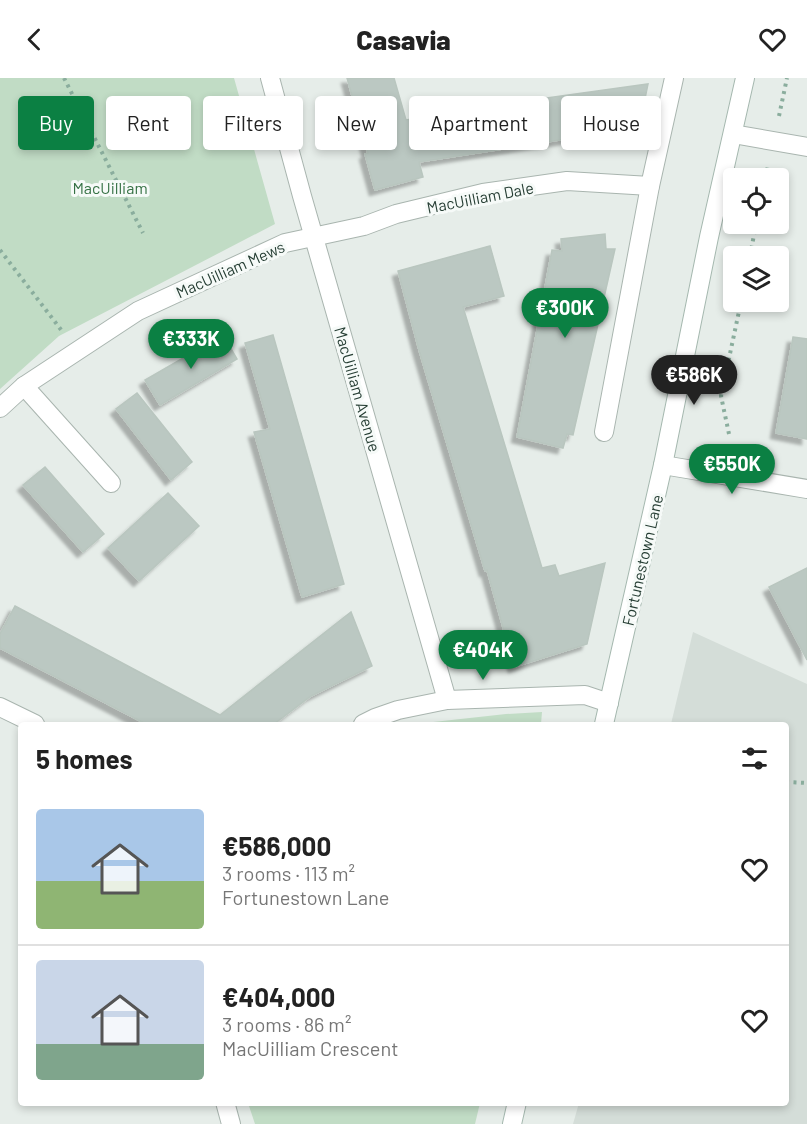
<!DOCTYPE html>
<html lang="en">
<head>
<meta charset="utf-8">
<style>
	:root { --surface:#fff; --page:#f6f6f6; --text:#222; --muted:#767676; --line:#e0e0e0; --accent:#0b8043 }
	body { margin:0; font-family:Barlow,sans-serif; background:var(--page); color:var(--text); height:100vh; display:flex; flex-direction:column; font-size:22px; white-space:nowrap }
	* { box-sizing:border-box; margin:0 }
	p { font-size:20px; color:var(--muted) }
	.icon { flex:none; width:33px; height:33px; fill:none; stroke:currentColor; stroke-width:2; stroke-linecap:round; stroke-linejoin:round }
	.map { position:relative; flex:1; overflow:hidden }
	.side { position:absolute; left:18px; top:644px; width:771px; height:384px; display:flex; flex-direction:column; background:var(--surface); border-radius:6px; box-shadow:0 3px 9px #0003 }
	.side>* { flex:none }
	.guide { position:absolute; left:18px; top:18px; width:771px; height:54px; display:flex; gap:12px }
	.controls { position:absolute; left:723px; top:90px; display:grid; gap:12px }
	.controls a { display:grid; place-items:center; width:66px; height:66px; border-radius:6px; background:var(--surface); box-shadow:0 3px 9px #0003; font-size:30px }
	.price { position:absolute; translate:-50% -51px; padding:0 14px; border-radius:21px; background:var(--accent); color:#fff; font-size:20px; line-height:39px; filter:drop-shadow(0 2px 3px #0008) }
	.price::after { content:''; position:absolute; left:50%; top:36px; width:18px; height:14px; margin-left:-9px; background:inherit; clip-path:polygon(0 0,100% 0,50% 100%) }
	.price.selected { background:#222; color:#fff }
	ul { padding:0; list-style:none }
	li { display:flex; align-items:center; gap:18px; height:150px; padding:0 18px }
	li+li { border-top:2px solid var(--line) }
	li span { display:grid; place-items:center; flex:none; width:168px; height:120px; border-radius:6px; color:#555 }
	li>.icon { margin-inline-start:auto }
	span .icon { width:72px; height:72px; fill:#fffc; stroke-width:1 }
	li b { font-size:26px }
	h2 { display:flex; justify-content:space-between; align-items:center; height:72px; padding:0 18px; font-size:26px }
	.pill { padding:0 21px; border-radius:6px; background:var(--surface); box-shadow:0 3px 9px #0003; font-size:21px; line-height:54px }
	.pill.selected { background:var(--accent); color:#fff }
	header { display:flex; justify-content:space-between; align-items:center; height:78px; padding:0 18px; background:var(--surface); font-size:27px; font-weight:800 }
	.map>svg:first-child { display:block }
	.built { fill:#d4ddd8 }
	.green { fill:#c1dcc5 }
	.building { fill:#bbc8c2; stroke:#b9c6bf; stroke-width:1.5; filter:url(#shadow) }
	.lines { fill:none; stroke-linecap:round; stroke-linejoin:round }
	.lane-casing { stroke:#a9b5af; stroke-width:20 }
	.street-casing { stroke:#a9b5af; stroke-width:20 }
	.secondary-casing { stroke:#a5b8af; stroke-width:20 }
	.path { stroke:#8aad9d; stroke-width:4; stroke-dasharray:3 4.5; stroke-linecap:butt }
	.lane { stroke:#fff; stroke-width:18 }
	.street { stroke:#fff; stroke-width:18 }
	.secondary { stroke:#fff; stroke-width:18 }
	.labels { text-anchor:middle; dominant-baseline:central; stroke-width:6; stroke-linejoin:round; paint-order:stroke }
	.park-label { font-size:16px; fill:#357144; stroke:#f6faf8 }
	.street-label { font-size:16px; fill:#263e34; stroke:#f6faf8 }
</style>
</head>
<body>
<header><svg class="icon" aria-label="back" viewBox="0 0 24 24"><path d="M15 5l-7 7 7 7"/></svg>Casavia<svg class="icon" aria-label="heart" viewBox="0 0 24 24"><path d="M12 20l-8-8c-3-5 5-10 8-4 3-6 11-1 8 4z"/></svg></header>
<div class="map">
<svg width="807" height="1046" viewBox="0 0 807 1046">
	<defs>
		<filter id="shadow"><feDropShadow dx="-5.5" dy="5.5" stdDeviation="1.5" flood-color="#0004"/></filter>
	</defs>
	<rect width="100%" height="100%" fill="#e6ede9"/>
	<!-- built -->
	<path class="built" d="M693,554l114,52v440h-234l6,-21 207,-1v-378h-115z"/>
	<!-- green -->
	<g class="green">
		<path d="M0,0h234l41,146 -216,112 -59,53z"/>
		<path d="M542,634l-1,12h-126l91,-10z"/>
		<path d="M248,1025v-1l232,1 -5,21h-220z"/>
	</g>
	<!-- building -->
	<g class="building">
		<path d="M347,0h47l12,42 82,-14 160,-22 -11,54 -60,-13 2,12 -160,25 4,15 -48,13 -10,-36 3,-1z"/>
		<path d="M605,156l1,15h9l-42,186 -6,-1 -4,14 -46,-11 35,-187 10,1 -1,-12z"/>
		<path d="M490,168l14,50 -41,11 79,261 13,-3 4,11 46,-13 -18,81 -73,23 -27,-97 -2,1 -66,-221 -21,-79z"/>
		<path d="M223,257l14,24 -77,46 -15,-25z"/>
		<path d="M273,257l71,249 -42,13 -48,-165 16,-3 -25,-86z"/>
		<path d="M793,259l14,2v100l-31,-6z"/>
		<path d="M137,315l55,69 -21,18 -55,-71z"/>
		<path d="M45,389l59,67 -21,18 -60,-67z"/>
		<path d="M168,415l31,33 -60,55 -31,-33z"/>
		<path d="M807,490v92l-38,-73z"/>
		<path d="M15,528l205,109 131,-103 21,54 -61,30 -37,28h-128l-146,-76v-14z"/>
	</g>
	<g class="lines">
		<defs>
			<path id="lane" d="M733,56l74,13"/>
			<g id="street">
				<path d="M270,0l32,118 145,504"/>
				<path d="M24,308l87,97"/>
				<path d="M0,330l24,-22 114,-75 147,-68 79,-17 32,-12 87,-21 84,-12 83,5"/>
				<path d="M604,354l46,-246 24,-108"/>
				<path d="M663,387l144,24"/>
				<path d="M0,629l35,17"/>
				<path d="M363,646l12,-6 23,-8 49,-10 138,-5 24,8"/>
				<path d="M225,1024l6,22"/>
			</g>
			<g id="secondary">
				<path d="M604,646l59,-259 46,-228 36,-159"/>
				<path d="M512,1046l5,-22"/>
			</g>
		</defs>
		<!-- lane casing -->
		<use href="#lane" class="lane-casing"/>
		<!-- street casing -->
		<use href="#street" class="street-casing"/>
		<!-- secondary casing -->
		<use href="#secondary" class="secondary-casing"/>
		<!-- path -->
		<g class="path">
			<path d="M64,0l79,155"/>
			<path d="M779,38l8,-38"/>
			<path d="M766,100l2,-13"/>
			<path d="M0,172l62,81"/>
			<path d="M750,178l6,-32"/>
			<path d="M729,356l-8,-38 20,-94"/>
			<path d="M786,704l21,1"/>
		</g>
		<!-- lane -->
		<use href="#lane" class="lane"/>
		<!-- street -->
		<use href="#street" class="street"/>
		<!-- secondary -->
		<use href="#secondary" class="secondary"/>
	</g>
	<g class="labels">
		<!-- park labels -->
		<g class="park-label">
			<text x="110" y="109">MacUilliam</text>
		</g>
		<!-- street labels -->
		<g class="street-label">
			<text transform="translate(480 119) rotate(-11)">MacUilliam Dale</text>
			<text transform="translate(230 191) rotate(-24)">MacUilliam Mews</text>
			<text transform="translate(358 311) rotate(74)">MacUilliam Avenue</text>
			<text transform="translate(642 482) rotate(-77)">Fortunestown Lane</text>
		</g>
	</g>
</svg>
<div class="controls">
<a><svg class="icon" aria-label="locate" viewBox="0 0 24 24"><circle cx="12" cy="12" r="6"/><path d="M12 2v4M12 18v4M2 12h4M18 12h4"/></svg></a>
<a><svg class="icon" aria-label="layers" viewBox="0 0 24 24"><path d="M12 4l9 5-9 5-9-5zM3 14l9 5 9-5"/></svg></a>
</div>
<b class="price" style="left:565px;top:261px">€300K</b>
<b class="price" style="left:191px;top:292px">€333K</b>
<b class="price selected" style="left:694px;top:328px">€586K</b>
<b class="price" style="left:732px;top:417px">€550K</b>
<b class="price" style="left:483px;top:603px">€404K</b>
<div class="guide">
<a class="pill selected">Buy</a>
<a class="pill">Rent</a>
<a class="pill">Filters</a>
<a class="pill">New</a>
<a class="pill">Apartment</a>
<a class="pill">House</a>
</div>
<section class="side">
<h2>5 homes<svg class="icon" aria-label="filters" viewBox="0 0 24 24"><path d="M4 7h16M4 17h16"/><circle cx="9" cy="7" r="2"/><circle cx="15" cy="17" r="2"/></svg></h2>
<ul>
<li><span style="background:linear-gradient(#a9c7e8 60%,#8fb573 0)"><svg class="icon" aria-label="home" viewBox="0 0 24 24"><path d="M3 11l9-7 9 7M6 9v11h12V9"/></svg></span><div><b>€586,000</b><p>3 rooms · 113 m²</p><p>Fortunestown Lane</p></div><svg class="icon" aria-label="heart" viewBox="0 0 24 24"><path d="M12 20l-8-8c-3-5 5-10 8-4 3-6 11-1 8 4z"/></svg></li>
<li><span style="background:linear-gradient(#c9d6e8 70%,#7fa58c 0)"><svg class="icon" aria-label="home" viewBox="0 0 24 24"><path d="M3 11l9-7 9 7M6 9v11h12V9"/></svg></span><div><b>€404,000</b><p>3 rooms · 86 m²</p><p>MacUilliam Crescent</p></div><svg class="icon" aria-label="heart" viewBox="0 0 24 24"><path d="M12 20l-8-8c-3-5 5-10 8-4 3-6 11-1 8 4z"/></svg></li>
</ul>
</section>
</div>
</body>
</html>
